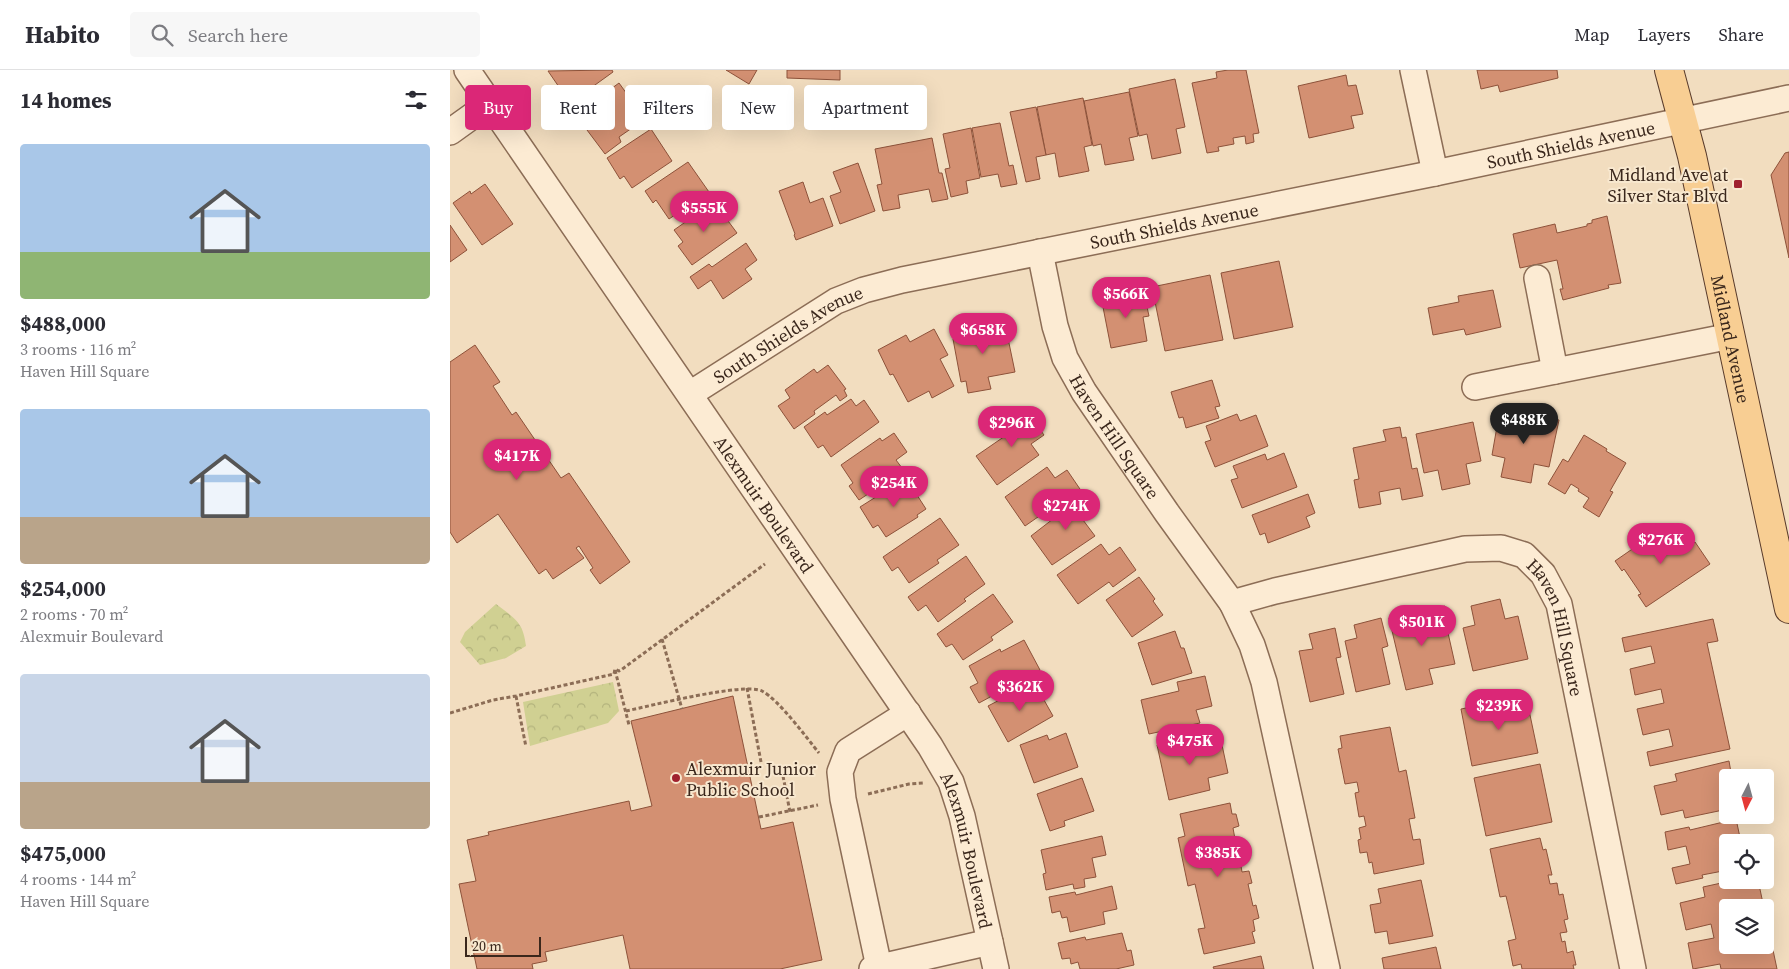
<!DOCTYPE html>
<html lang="en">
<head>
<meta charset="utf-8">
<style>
	:root { --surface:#fff; --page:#f7f7f7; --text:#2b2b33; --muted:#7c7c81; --line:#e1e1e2; --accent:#db2777 }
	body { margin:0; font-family:"Source Serif 4",serif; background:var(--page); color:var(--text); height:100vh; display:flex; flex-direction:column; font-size:19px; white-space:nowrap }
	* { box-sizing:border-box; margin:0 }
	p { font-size:16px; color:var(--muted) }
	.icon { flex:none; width:28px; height:28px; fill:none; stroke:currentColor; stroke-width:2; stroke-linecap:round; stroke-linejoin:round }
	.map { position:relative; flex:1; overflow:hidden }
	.sheet { display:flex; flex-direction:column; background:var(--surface); width:450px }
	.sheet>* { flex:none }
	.hud { position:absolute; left:15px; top:15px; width:475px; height:45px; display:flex; gap:10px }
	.needle { width:32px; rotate:186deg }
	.tools { position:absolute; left:1269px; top:699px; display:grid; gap:10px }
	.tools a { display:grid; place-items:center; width:55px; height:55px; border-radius:5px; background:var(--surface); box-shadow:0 5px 20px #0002; font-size:25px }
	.scale { position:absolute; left:15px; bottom:12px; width:76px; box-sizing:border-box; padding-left:5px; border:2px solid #3a271c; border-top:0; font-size:14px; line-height:18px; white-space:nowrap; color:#3a271c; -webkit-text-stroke:4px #f8e8cf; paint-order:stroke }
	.price { position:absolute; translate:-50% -42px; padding:0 11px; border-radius:18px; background:var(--accent); color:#fff; font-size:16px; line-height:32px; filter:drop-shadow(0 1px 2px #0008) }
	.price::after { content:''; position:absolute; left:50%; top:30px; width:15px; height:11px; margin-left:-8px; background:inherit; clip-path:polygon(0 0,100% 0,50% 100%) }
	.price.selected { background:#222; color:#fff }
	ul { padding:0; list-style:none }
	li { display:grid; align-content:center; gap:10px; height:265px; padding:0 20px }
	li span { display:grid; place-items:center; height:155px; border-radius:5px; color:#555 }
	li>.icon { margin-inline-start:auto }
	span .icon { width:90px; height:90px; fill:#fffc; stroke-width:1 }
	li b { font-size:21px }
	h2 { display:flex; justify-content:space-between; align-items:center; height:60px; padding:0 20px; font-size:21px }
	.pill { padding:0 18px; border-radius:5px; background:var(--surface); box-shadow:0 5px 20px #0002; font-size:18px; line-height:45px }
	.pill.selected { background:var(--accent); color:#fff }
	header { display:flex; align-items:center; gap:30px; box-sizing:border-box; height:70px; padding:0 25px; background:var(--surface); border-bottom:1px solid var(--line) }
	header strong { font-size:24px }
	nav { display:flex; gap:28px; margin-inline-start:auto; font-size:18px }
	.search { width:350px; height:45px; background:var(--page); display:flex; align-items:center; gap:12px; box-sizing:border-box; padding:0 18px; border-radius:5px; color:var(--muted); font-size:19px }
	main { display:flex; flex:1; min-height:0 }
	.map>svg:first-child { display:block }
	.forest { fill:url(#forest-crowns) }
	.building { fill:#d39072; stroke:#8d523a }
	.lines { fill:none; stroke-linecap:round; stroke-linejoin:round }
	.minor-casing { stroke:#8c6d56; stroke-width:28 }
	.major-casing { stroke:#593b2b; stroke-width:30 }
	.path { stroke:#8c6d56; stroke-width:3; stroke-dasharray:4 2.5; stroke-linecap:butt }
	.minor { stroke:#fcebd3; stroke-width:25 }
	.major { stroke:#f8ce93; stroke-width:28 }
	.poi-dot { fill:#a0212f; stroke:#f8e8cf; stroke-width:2 }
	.labels { text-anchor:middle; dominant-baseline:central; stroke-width:4; stroke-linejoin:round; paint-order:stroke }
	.street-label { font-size:18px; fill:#3a271c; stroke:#f8e8cf }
	.poi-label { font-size:18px; fill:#3a271c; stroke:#f8e8cf; text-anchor:end }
</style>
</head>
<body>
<header>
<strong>Habito</strong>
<div class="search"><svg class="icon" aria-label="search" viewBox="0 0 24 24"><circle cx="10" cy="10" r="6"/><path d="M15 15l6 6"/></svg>Search here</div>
<nav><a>Map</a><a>Layers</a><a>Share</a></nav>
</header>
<main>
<section class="sheet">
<h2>14 homes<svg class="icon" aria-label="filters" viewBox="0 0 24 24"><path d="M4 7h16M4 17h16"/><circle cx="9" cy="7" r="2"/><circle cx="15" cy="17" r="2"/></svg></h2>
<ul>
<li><span style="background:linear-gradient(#a9c7e8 70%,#8fb573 0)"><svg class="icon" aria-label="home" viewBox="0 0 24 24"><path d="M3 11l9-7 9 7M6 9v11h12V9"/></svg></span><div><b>$488,000</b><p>3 rooms · 116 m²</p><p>Haven Hill Square</p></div></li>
<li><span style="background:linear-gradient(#a9c7e8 70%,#b9a48a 0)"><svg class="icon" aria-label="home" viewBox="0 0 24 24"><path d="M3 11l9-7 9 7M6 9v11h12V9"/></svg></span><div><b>$254,000</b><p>2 rooms · 70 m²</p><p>Alexmuir Boulevard</p></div></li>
<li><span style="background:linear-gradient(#c9d6e8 70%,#b9a48a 0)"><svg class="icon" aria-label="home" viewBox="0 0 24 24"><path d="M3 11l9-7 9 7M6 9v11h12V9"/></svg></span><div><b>$475,000</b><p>4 rooms · 144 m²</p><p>Haven Hill Square</p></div></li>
</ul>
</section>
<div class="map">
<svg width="1339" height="899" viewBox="0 0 1339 899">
	<defs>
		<pattern id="forest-crowns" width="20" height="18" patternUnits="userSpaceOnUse" patternTransform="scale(1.25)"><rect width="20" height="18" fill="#d0d092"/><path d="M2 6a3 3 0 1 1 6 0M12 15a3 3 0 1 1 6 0" fill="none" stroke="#b3b37d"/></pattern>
	</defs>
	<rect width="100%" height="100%" fill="#f2ddbf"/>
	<!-- forest -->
	<g class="forest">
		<path d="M46,534c19,15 27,17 30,42l-20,12 -26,7 -20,-23 5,-10z"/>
		<path d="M163,612l6,29 -11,12 -78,23 -7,-44z"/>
	</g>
	<!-- building -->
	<g class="building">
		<path d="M162,0l1,2 -43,31 -22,-32z"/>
		<path d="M276,0h31l-8,14z"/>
		<path d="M337,0h53v10l-53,-2z"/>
		<path d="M778,0h18l13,63 -6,1 1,8 -8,2 -1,-8 -12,2 1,6 -16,3 1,4 -12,2 -15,-70 25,-5 -1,-6z"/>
		<path d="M1027,0h80l1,8 -58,14 -2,-7 -17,4z"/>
		<path d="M896,5l2,11 8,-1 7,29 -12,2 3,12 -45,10 -11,-52z"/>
		<path d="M725,9l10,48 -9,2 5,24 -29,6 -5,-25 -8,2 -10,-47z"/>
		<path d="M169,13l26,36 -26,18 2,5 -16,12 -18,-24 9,-6 -11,-16z"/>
		<path d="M679,22l9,44 -9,2 5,22 -29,5 -4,-21 -8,2 -9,-45z"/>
		<path d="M633,28l9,47 -8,2 5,24 -30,6 -4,-24 -9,2 -9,-48z"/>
		<path d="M586,37l10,48 -10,2 4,22 -14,3 -16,-70z"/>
		<path d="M550,53l9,43 4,-1 4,19 -16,3 -3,-13 -17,3 -9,-49z"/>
		<path d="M521,58l9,50 -14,3 2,12 -17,4 -6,-28 5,-1 -7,-34z"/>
		<path d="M201,59l21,32 -40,27 -8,-12 -4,3 -13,-21z"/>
		<path d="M482,68l7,35h3l6,26 -16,3 -3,-13 -31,6 2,13 -17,3 -6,-26 5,-1 -7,-35z"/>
		<path d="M1339,82v106l-18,-83 14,-22z"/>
		<path d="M238,92l21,30 -40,27 -13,-19 -3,3 -8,-12z"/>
		<path d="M408,93l17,48 -35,13 -10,-28 11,-4 -8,-20z"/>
		<path d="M353,112l7,21 13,-5 10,28 -37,14 -2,-5 1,-1 -16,-43z"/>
		<path d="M35,114l28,40 -31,21 -29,-42 17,-12 1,3z"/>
		<path d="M264,132l23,31 -45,32 -14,-19 5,-4 -9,-12z"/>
		<path d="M1157,146l14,67 -13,2 1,3 -46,12 -3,-11h3l-6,-29 -37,8 -7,-34 42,-10 2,9 30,-7v-2l5,-1v-3z"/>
		<path d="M0,155l17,25 -17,12z"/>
		<path d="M296,173l11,17 -12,9 7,10 -29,20 -12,-19 -13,9 -8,-12 19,-13 3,3z"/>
		<path d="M829,191l14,66 -59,12 -13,-66z"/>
		<path d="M760,205l13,65 -58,11 -13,-64z"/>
		<path d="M693,219l6,27 -6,1 4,24 -36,7 -9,-46 29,-6 -1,-4z"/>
		<path d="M1043,220l8,37 -35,8 -2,-6 -31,6 -5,-27 31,-6 -1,-6z"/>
		<path d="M543,250l1,6 11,-2 10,48 -27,5 3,12 -23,4 -2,-12 -5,1 -8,-43 2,-1v-4l11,-2 -2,-6z"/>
		<path d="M484,259l14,26 -8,4 14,27 -22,12 -3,-7 -21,11 -15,-28 -3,1 -12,-25 28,-15 4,7z"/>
		<path d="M25,275l25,37 -7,4 19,29 4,-3 45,66 8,-5 61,89 -30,22 -10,-14 3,-2 -14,-22 -3,2 8,10 -31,21 -7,-10 -7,5 -41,-60 -41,29 -7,-11v-170z"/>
		<path d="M378,295l18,24 -2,1 3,6 -7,5 -4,-6 -22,16 1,3 -21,15 -16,-23 12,-8 -5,-8 29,-21 3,4z"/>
		<path d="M762,310l8,26 -5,1 4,11 -33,10 -3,-11 -4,1 -8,-26z"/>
		<path d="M401,329l5,7 8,-6 15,22 -48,35 -8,-12 -5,3 -14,-21 21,-15 2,3z"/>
		<path d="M575,339l19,26 -13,9 8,11 -42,30 -21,-29 32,-22 -7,-9z"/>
		<path d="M787,344l3,7 16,-6 12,31 -53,21 -10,-25 6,-2 -5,-14z"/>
		<path d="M1081,344l28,6 -10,47 -15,-3 -3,19 -30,-6 4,-19 -13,-3 7,-40 30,6z"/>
		<path d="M1023,352l8,39 -15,3 4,20 -28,6 -4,-20 -14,3 -8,-39z"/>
		<path d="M950,357l2,11 4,-1 6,32 5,-1 6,28 -21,4 -2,-12 -21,4 2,12 -22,4 -5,-28 5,-1 -6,-31 33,-7 -3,-11z"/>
		<path d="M444,363l13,19 -11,8 6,8 -20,13 1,3 -24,16 -10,-14 4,-3 -12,-18 39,-27 2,3z"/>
		<path d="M1134,365l23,14 -1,2 20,12 -16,28 3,1 -14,25 -16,-10 6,-9 -11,-7 1,-2 -8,-5 -6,10 -17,-10 15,-25 5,3z"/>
		<path d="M834,383l13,34 -55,21 -11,-28 7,-2 -5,-12 32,-12 2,6z"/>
		<path d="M597,397l8,11 12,-8 15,22 -21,16 -3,-5 -33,23 -20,-29z"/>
		<path d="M456,408l20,31 -9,6 1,2 -32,20 -8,-12 -5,3 -13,-21z"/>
		<path d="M858,424l7,19 -9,4 4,10 -42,16 -3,-10 -5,2 -8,-20z"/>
		<path d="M634,425l12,16 -13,9 12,16 -43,29 -21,-29z"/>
		<path d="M490,448l19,27 -22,15 2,3 -30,20 -11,-16 -6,4 -9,-14z"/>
		<path d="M1217,455l16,25 12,-8 15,22 -64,43 -8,-12 3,-1 -17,-25 -2,2 -7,-10z"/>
		<path d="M651,474l8,11 11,-8 16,23 -23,17 -4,-5 -31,22 -21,-29z"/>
		<path d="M516,486l19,28 -21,15 2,2 -28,21 -12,-17 -8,6 -10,-14z"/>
		<path d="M689,507l16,22 -2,2 10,14 -31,22 -26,-37z"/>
		<path d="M543,524l20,28 -22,15 2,3 -30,20 -11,-16 -6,3 -9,-13z"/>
		<path d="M1050,529l5,20 13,-3 10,43 -55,12 -10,-43 12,-3 -4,-19z"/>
		<path d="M995,536l4,17 -3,1 9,40 -26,5 4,15 -27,6 -17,-72 15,-4 3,11 23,-6 -2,-9z"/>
		<path d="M931,548l7,28 -6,2 8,36 -34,8 -11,-51 12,-3 -3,-13z"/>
		<path d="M1263,549l5,22 -11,2 23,106 -80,17 -3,-14 26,-6 -4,-17 -26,6 -6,-26 27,-6 -3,-14 -26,6 -5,-26 25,-6 -4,-17 -26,6 -3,-14z"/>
		<path d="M885,558l6,29 -5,1 8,36 -34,8 -11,-51 14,-2 -4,-15z"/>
		<path d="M725,561l6,17h3l8,25 -40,12 -14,-42z"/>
		<path d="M574,570l16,30 -61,33 -9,-16 8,-4 -9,-17 31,-17 1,3z"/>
		<path d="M755,606l7,30 -16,4 4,13 -51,11 -8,-34 38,-9 -2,-9z"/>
		<path d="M585,614l18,32 -45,26 -20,-36 25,-13 1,2z"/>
		<path d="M283,626l28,133 32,-7 29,138 -42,9h-150l-7,-34 -78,17 2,9 -15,3 1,5h-56l-18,-85 17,-3 -9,-41 22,-5 -1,-3 141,-31 2,10 21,-5 -21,-85z"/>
		<path d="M1076,626l12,57 -66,13 -11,-57z"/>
		<path d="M940,657l9,45 7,-2 9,48 -6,1 4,21 7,-1 4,25 -50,10 -2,-12 -3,1 -2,-11 -7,1 -2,-13 3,-1 -2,-11 7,-2 -2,-10 -5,1 -4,-24 4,-1 -2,-10 -12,2 -7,-35 4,-1 -2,-12z"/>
		<path d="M616,663l12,34 -44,16 -14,-38 27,-10 2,5z"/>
		<path d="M749,666l3,13 20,-4 6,28 -20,5 2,12 -41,10 -12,-55z"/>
		<path d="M1279,691l3,17h-4v31l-43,9 -2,-8 -22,5 -7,-29 23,-5 -2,-7z"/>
		<path d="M1090,694l12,58 -66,14 -12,-58z"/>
		<path d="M632,708l12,33 -30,10 1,5 -15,5 -13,-37z"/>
		<path d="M780,733l2,11h4l3,12 -6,2 2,11 -4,1 5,21 4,-1 2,12 7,-1 3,12 -4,1 5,22 3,-1 3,13 -6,2 2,11 -3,1 3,11 -51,11 -6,-25 7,-1 -10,-44 -7,2 -10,-48 7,-2 -5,-22z"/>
		<path d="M1286,749l5,23h-13v28l-26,5 1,3 -27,6 -4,-16 18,-4 -4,-18 -18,4 -3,-18 24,-5 1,3z"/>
		<path d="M652,766l4,19 -14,3 4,19 -12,2 1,8 -11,2 -1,-5 -27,6 -3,-16 3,-1 -5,-23z"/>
		<path d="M1090,768l3,12 3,-1 6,26h-4l2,9 7,-1 2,12 4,-1 5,25 -4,1 3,12 -7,1 2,9 3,-1 2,12 6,-2 3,14h-3l1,4h-52l-1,-5 -8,2 -5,-25 8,-2 -10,-43 -6,1 -10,-48z"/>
		<path d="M971,810l12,56 -44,8 -2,-13 -12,2 -5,-28 11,-2 -3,-14z"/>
		<path d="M1285,810h23l6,28h-36v37h37v-33l12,57h-56l-1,-5 -27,5 -5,-26 26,-5 -3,-14 -25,6 -6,-27 25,-6 -2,-10z"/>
		<path d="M662,816l5,23 -14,3 2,12 -35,8 -3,-15 -5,1 -2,-7 -8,2 -3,-16 26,-5 1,3z"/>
		<path d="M672,863l5,18 4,-1 3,15 -18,4h-36l-2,-7 -7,2 -1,-6 -8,1 -4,-16 27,-6 1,3z"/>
		<path d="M986,877l5,22h-57l-2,-11z"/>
		<path d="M811,886l3,13h-50l-1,-2z"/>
	</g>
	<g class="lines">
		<defs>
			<g id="minor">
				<path id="s1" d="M17,0l463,676 21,36 11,34 34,153"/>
				<path d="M963,0l22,103"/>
				<path d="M0,62l39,-28"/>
				<path id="s2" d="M590,182l15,74 10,32 19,34 83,121 65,90 20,42 12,37 63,287"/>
				<path d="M1087,208l18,93"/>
				<path d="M1025,317l256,-51"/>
				<path id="s3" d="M240,324l146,-93 28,-11 38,-10 533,-107 354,-75"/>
				<path id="s4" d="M782,533l43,-12 190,-42 36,-1 23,7 19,19 16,30 74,365"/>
				<path d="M429,897l-36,-168 -3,-27 8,-21 60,-38"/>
				<path d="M422,899l118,-27"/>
			</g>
			<g id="major">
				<path id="s5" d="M1219,0l23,86 97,453"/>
			</g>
		</defs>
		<!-- minor casing -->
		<use href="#minor" class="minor-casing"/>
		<!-- major casing -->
		<use href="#major" class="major-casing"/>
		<!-- path -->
		<g class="path">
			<path d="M212,569l20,70"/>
			<path d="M165,600l14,55"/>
			<path d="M297,618l14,74"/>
			<path d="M66,626l10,51"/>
			<path d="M176,641c24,-5 118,-29 136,-20 17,9 44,46 57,62"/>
			<path d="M0,643l43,-13 23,-4 89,-20 9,-2 1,-5 4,2 2,-1 144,-106"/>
			<path d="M333,706l7,36"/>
			<path d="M418,724l41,-10 14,-1"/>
			<path d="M309,747l59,-12"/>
		</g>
		<!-- minor -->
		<use href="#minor" class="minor"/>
		<!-- major -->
		<use href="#major" class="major"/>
	</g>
	<!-- markers -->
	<g class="poi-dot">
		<rect x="1283" y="109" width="10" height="10" rx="2.5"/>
		<circle cx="226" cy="708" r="5"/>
	</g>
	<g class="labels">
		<!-- street labels -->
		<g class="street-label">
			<text stroke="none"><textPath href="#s3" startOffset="925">South Shields Avenue</textPath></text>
			<text stroke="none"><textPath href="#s3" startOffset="520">South Shields Avenue</textPath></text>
			<text stroke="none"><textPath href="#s3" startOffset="115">South Shields Avenue</textPath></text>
			<text stroke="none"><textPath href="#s5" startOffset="276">Midland Avenue</textPath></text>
			<text stroke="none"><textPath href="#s2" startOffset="202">Haven Hill Square</textPath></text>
			<text stroke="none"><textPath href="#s1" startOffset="526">Alexmuir Boulevard</textPath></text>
			<text stroke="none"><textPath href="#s4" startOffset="381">Haven Hill Square</textPath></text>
			<text stroke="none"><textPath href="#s1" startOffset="931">Alexmuir Boulevard</textPath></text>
		</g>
		<!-- poi labels -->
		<g class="poi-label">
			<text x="1278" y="104">Midland Ave at<tspan x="1278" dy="21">Silver Star Blvd</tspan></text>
			<text x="236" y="698" text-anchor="start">Alexmuir Junior<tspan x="236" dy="21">Public School</tspan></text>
		</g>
	</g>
</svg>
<div class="tools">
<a><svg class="needle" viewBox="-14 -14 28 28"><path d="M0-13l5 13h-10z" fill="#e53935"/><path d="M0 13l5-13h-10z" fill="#7c7c81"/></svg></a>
<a><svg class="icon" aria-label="locate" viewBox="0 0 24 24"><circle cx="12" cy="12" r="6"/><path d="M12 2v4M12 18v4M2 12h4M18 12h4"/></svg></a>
<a><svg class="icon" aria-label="layers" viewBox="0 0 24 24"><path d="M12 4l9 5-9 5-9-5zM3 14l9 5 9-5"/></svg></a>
</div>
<div class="scale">20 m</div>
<b class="price" style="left:254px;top:163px">$555K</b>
<b class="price" style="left:676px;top:249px">$566K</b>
<b class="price" style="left:533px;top:285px">$658K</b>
<b class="price selected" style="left:1074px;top:375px">$488K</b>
<b class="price" style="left:562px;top:378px">$296K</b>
<b class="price" style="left:67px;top:411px">$417K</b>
<b class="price" style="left:444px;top:438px">$254K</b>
<b class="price" style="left:616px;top:461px">$274K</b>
<b class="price" style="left:1211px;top:495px">$276K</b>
<b class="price" style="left:972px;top:577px">$501K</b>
<b class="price" style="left:570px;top:642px">$362K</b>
<b class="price" style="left:1049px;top:661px">$239K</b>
<b class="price" style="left:740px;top:696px">$475K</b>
<b class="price" style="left:768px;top:808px">$385K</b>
<div class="hud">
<a class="pill selected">Buy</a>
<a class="pill">Rent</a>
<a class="pill">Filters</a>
<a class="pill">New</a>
<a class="pill">Apartment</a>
</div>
</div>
</main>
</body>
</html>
